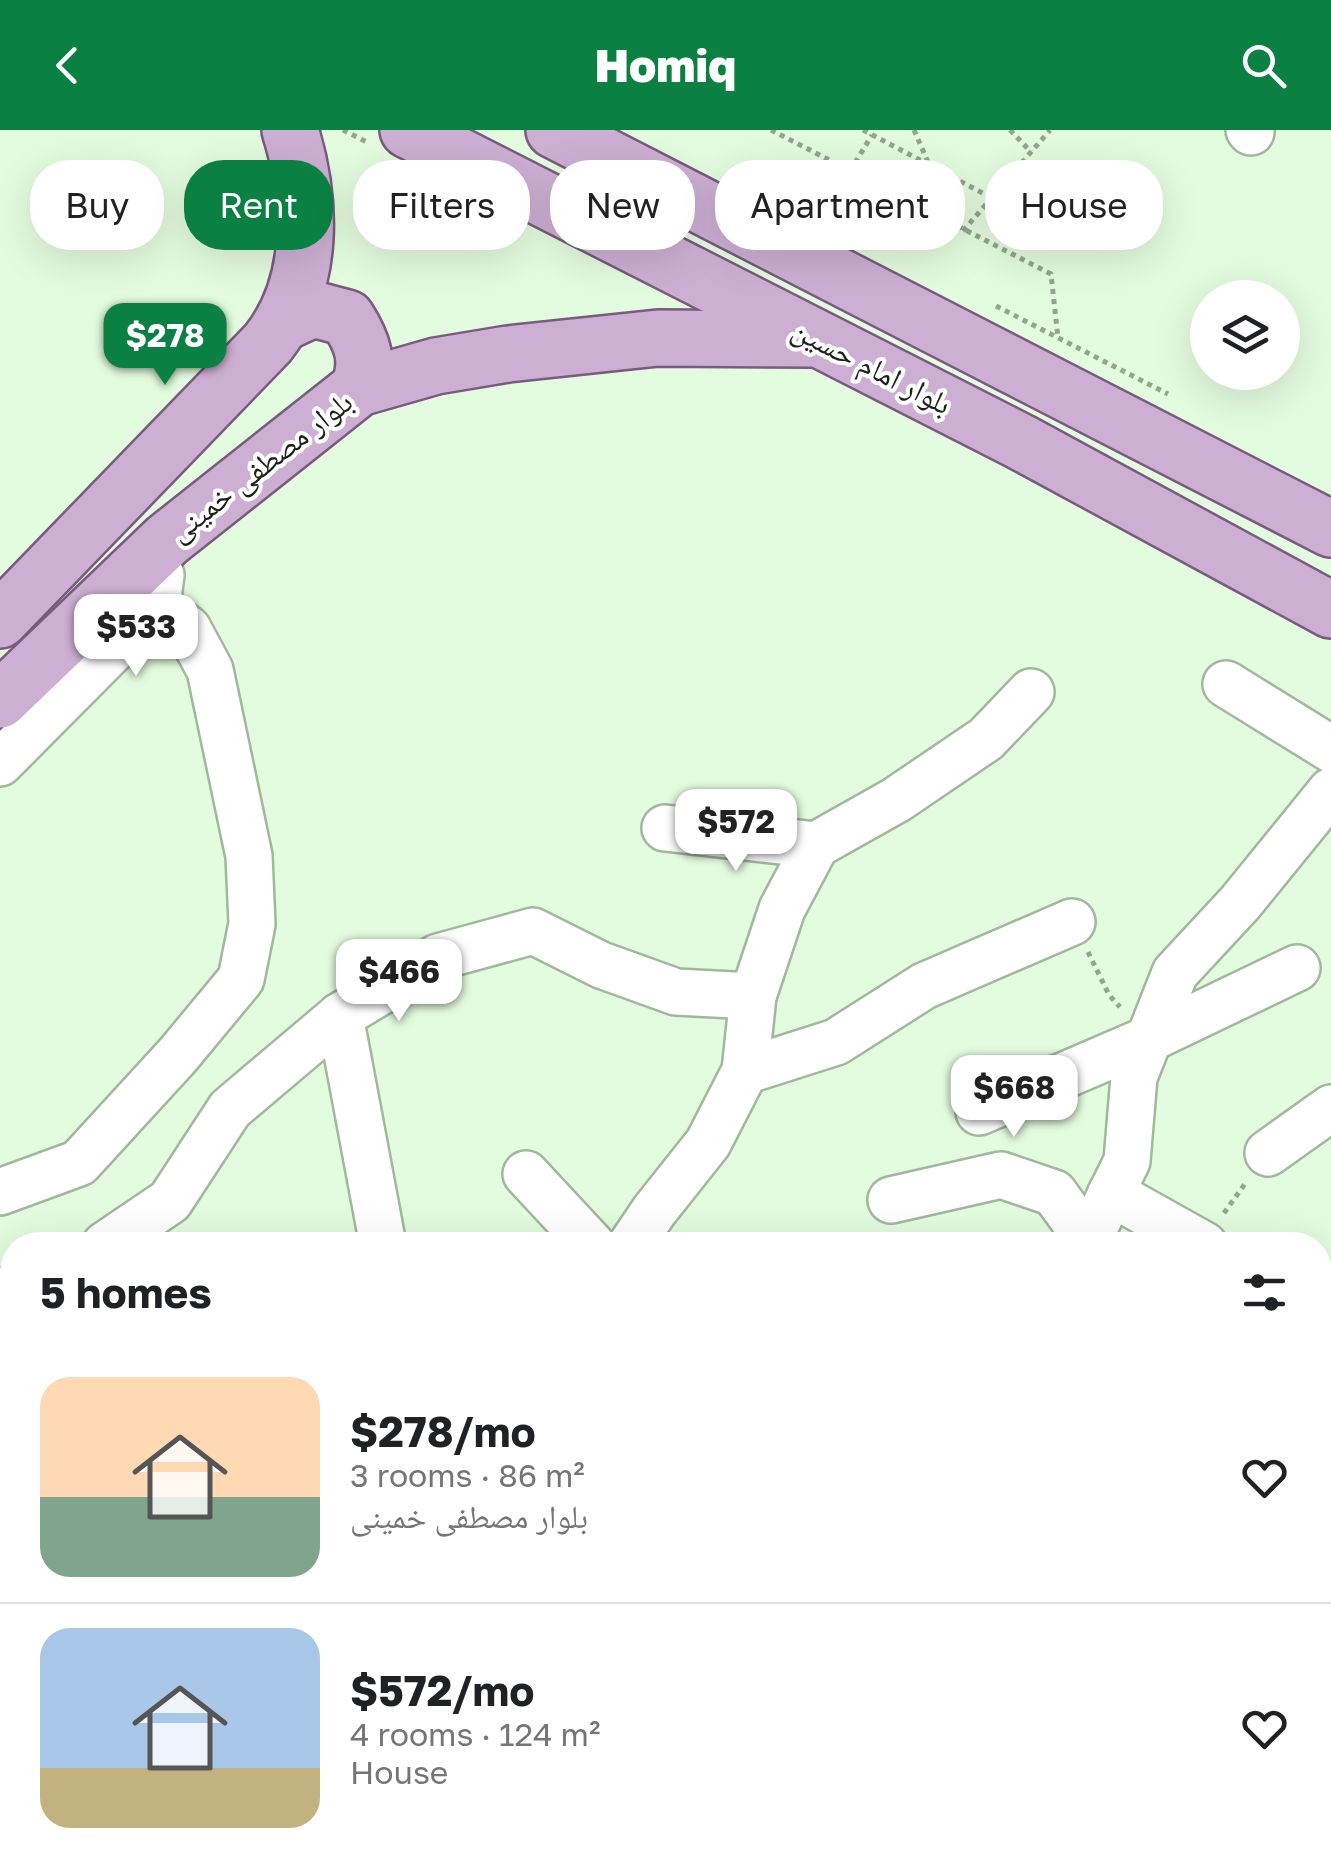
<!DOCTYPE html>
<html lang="en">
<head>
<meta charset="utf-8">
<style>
	:root { --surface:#fff; --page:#f2f2f2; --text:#202124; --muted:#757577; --line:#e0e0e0; --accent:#0b8043 }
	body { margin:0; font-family:"Golos Text","Noto Naskh Arabic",sans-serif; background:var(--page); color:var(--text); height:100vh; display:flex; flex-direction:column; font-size:38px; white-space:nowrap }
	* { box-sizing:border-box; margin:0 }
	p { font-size:32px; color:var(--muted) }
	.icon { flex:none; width:55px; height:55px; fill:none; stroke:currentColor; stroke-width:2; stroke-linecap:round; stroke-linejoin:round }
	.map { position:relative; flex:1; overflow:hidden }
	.sheet { position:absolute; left:0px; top:1102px; width:1332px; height:642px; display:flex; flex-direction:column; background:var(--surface); border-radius:40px 40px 0 0; box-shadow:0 10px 40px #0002 }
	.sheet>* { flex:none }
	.guide { position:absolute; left:30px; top:30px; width:1272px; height:90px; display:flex; gap:20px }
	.fabs { position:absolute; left:1190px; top:150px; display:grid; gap:20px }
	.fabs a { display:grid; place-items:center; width:110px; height:110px; border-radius:50%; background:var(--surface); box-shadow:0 10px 40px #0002; font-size:50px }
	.price { position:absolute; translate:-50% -85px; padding:0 22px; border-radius:20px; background:#fff; color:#222; font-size:32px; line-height:65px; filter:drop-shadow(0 2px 5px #0008) }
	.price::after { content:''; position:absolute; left:50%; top:60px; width:30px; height:22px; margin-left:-15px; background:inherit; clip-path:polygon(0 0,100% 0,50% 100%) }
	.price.on { background:var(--accent); color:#fff }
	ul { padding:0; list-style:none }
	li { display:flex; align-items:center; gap:30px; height:250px; padding:0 40px }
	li+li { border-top:2px solid var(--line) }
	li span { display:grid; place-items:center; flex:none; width:280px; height:200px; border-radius:30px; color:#555 }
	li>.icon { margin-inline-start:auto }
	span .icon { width:120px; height:120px; fill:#fffc; stroke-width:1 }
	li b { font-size:42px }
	h2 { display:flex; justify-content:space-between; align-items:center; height:120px; padding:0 40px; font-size:42px }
	.pill { padding:0 35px; border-radius:40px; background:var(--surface); box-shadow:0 10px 40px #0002; font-size:35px; line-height:90px }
	.pill.on { background:var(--accent); color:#fff }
	header { display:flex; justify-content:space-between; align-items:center; height:130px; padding:0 40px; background:var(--accent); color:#fff; font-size:45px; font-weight:800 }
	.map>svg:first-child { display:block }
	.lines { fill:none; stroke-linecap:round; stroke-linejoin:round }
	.minor-casing { stroke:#a1b89d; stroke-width:50 }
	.major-casing { stroke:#785b7e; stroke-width:60 }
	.path { stroke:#93a590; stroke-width:5; stroke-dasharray:5 5; stroke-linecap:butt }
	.minor { stroke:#fff; stroke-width:45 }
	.major { stroke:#cdafd3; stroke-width:55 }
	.labels { text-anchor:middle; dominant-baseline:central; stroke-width:8; stroke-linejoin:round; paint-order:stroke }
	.street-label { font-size:30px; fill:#192117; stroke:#fff }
</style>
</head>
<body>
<header><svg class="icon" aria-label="back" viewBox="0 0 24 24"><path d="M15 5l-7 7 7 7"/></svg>Homiq<svg class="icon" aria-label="search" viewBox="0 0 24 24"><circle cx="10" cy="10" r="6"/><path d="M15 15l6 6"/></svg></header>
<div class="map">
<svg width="1331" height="1743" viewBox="0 0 1331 1743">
	<rect width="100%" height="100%" fill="#e3fbde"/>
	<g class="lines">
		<defs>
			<g id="minor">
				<path d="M1249,0l2,2"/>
				<path d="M1226,554l105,65"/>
				<path d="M0,633l157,-158 4,-30"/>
				<path d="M665,698l151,17"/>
				<path d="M340,886l43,229"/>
				<path d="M745,941l91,-29 88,-56 148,-64"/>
				<path d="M979,982l170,-73 148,-71"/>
				<path d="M1268,1023l63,-45"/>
				<path d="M526,1044l66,71"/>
				<path d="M0,1062l79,-29 99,-108 63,-76 11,-55 -3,-68 -39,-186 -22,-41 -31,-24"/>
				<path d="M1111,1063l93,52"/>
				<path d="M891,1070l110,-25 53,18 35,48"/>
				<path d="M105,1115l65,-44 60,-92 110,-93 98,-59 95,-26 68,34 75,27 77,4"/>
				<path d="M631,1115l23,-34 54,-68 37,-72 8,-75 29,-87 34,-64 80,-45 90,-61 45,-47"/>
				<path d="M1086,1115l41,-84 7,-84 41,-104 65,-70 91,-112"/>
				<path d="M0,1162l12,-4"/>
				<path d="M0,1218l12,52"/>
				<path d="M1320,1295l11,-26"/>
				<path d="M1321,1362l10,-9"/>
				<path d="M0,1441l12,-16"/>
				<path d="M0,1655l12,-2"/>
				<path d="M476,1732l21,11"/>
				<path d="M295,1743l18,-11"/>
				<path d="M604,1743l10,-11"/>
				<path d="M808,1743l2,-11"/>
				<path d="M1138,1743l2,-11"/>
			</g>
			<g id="major">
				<path d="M408,0l613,312 310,168"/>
				<path d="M554,0l777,399"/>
				<path d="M285,192l28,-13 34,9c16,25 22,42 12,70"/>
				<path d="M0,490l268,-277c47,-60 44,-143 22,-213"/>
				<path d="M0,570l167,-160 192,-152 77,-22 72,-12 150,-16 152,1"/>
			</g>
		</defs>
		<!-- minor casing -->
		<use href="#minor" class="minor-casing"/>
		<!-- major casing -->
		<use href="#major" class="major-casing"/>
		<!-- path -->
		<g class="path">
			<path d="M343,0l24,12"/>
			<path d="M771,0l280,144 7,64"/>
			<path d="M863,0l129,68"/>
			<path d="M914,0l14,32"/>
			<path d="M1010,0l21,22"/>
			<path d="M850,41l22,-36"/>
			<path d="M963,101l87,-101"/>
			<path d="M996,176l172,88"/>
			<path d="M1088,822l21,43 11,12"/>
			<path d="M1224,1083l23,-32"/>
		</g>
		<!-- minor -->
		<use href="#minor" class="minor"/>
		<!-- major -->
		<use href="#major" class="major"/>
	</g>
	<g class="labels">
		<!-- street labels -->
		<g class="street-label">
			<text transform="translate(872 236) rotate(27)">بلوار امام حسین</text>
			<text transform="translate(260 336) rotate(-38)">بلوار مصطفی خمینی</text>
		</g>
	</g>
</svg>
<div class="fabs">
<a><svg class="icon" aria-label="layers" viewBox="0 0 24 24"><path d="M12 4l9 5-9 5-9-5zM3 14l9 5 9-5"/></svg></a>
</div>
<b class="price on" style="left:165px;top:258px">$278</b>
<b class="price" style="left:136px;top:549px">$533</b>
<b class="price" style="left:736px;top:744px">$572</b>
<b class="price" style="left:399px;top:894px">$466</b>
<b class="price" style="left:1014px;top:1010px">$668</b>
<div class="guide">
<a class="pill">Buy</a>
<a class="pill on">Rent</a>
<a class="pill">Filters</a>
<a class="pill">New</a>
<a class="pill">Apartment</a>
<a class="pill">House</a>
</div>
<section class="sheet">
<h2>5 homes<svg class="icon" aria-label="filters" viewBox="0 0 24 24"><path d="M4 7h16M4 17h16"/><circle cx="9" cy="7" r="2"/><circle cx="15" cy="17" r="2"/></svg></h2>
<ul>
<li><span style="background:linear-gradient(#ffd9b3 60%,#7fa58c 0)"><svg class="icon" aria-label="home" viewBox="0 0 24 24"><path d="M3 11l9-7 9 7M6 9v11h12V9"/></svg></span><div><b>$278/mo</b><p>3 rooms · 86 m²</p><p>بلوار مصطفی خمینی</p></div><svg class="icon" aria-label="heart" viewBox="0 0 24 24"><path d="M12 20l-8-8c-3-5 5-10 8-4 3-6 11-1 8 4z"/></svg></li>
<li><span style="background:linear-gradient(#a9c7e8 70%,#c2b280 0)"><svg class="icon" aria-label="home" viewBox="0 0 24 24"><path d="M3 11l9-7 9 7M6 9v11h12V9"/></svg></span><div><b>$572/mo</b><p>4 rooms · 124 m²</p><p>House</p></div><svg class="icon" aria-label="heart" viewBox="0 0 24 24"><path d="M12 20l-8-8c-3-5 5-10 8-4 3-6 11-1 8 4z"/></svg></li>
</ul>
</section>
</div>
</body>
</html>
